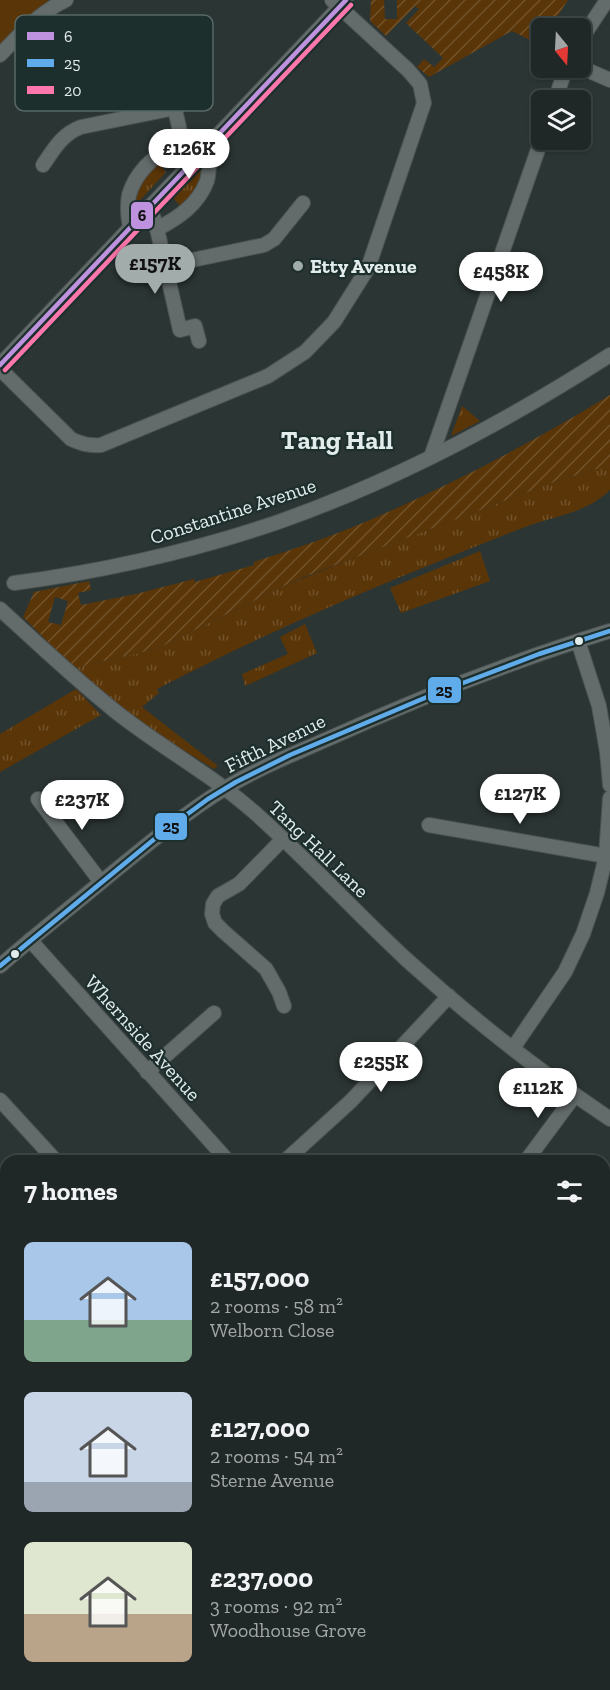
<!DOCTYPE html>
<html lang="en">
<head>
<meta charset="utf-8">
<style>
	:root { --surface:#202827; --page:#2d3433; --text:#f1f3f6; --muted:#a2a6a7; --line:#3d4444; --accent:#a2acab }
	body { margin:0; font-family:"Zilla Slab",serif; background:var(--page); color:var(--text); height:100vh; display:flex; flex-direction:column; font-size:22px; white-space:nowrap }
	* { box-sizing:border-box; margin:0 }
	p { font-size:20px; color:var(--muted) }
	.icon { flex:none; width:33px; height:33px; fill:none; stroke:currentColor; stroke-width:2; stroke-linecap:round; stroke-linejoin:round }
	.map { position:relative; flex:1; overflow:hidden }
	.panel { position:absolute; left:0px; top:1155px; width:610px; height:536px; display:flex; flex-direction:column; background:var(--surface); border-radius:18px 18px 0 0; box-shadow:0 2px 4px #0004,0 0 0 2px var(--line) }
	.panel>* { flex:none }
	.needle { width:39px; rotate:162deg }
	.buttons { position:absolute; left:531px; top:18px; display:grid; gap:12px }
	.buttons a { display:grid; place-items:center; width:60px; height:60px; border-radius:9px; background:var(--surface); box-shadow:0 2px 4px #0004,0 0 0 2px var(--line); font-size:30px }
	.price { position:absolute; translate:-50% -51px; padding:0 14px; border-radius:21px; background:#fff; color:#222; font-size:20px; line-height:39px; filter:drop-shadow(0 2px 3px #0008) }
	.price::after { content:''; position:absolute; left:50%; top:36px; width:18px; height:14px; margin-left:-9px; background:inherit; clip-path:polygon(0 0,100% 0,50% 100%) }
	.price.active { background:var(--accent); color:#111 }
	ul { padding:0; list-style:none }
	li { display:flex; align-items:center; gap:18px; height:150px; padding:0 24px }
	li span { display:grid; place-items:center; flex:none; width:168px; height:120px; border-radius:9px; color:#555 }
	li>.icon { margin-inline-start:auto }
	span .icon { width:72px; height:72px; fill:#fffc; stroke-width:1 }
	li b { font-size:26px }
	h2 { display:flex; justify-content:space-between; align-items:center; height:72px; padding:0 24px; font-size:26px }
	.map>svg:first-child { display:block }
	.grass { fill:url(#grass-tufts) }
	.park { fill:#5a3507 }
	.garden { fill:url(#garden-furrows); fill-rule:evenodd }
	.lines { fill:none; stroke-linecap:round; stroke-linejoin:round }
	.minor-casing { stroke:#4a5251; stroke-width:16 }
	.minor { stroke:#646c6b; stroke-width:14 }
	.bus-1-casing { stroke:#1d2f2d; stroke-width:9 }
	.bus-2-casing { stroke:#1d2f2d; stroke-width:9 }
	.bus-3-casing { stroke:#1d2f2d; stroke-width:9 }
	.bus-1 { stroke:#be92de; stroke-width:4.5 }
	.bus-2 { stroke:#60abea; stroke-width:4.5 }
	.bus-3 { stroke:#fe77ac; stroke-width:4.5 }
	.poi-dot { fill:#a2acab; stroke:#1d2f2d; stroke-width:2 }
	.bus-dot { fill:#e2eceb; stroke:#1d2f2d; stroke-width:2 }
	.labels { text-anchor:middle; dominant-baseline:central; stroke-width:4.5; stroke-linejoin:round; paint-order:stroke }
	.poi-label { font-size:20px; font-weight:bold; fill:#e2eceb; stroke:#1d2f2d; text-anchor:start }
	.street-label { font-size:20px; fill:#e2eceb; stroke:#1d2f2d }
	.district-label { font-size:26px; font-weight:bold; fill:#e2eceb; stroke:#1d2f2d }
	.key { fill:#1d2f2d; stroke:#586866; stroke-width:1.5 }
	.key-label { font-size:16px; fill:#e2eceb }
	.line-badge { stroke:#1d2f2d; stroke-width:2 }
	.pale-badge-label { font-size:16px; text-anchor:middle; font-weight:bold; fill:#111 }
</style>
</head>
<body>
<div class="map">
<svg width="610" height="1690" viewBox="0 0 610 1690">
	<defs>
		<pattern id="grass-tufts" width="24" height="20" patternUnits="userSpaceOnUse" patternTransform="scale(1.5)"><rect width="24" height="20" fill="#5a3507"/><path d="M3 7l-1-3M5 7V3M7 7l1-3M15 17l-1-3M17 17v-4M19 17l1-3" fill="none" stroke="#71522b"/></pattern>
		<pattern id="garden-furrows" width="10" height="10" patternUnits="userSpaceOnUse" patternTransform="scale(1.5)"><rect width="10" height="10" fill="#5a3507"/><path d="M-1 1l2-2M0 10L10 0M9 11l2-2" fill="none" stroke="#71522b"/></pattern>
	</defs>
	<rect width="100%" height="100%" fill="#2b3534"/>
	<!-- grass -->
	<g class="grass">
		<path d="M158,162l8,10 -33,36 8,-26z"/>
		<path d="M205,166l-6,21 -17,21 -9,-10z"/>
		<path d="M462,406l18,15 -29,15z"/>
		<path d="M610,465v25c-24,23 -52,25 -82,36 -27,10 -54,21 -81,32 -98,39 -196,82 -290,131l2,4 -17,14 76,59 -4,3 -47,-29 -36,-26 -57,-46 82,-19 130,-64 73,-29 195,-74z"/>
		<path d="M480,551l10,30 -89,32 -11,-25z"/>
		<path d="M305,624l12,29 -72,33 -3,-12 46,-20 -8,-17z"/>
		<path d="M76,689l25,26 -101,57v-38z"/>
	</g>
	<!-- park -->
	<path class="park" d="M0,0h66l-66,55z"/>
	<!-- garden -->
	<g class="garden">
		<path d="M371,0h13l1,19h12v-19h171l-18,28h-4l1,-2 -6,-3 -3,5 3,2 -1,15 -28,-14 -83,46 -12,-10 7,-8 10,8 9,-9 -37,-35 13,-14 -4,-3 -29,30 -16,-15z"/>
		<path d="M610,395v70l-56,17 -250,95 -18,8 -130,64 -82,19 -51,-51 11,-25 55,-11 2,9 -13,3 3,12 55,-11 58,-15 1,3 59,-17v-3c39,-13 79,-26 116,-42 83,-36 163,-78 240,-125zM55,597l13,4 -7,24 -13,-3z"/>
	</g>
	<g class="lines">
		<defs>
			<g id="minor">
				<path d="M580,41l27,-41"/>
				<path d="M0,55c19,-20 40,-43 66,-55"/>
				<path d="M580,67l30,13"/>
				<path d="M106,75l-5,-23 58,-14 24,107"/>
				<path d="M555,100l11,-32"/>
				<path d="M43,165c11,-16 19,-31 38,-38l94,-19"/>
				<path d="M130,228c-2,-11 -3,-23 -1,-33 6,-21 24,-40 44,-47 11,-4 25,-4 37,-5 -1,12 0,27 -3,38 -9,24 -29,37 -50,48l-7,-23"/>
				<path d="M157,229l23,101 15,-4 4,15"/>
				<path d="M164,266l100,-21 10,-6 29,-36"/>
				<path d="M0,365l346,-365"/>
				<path d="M0,369l71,70c11,5 18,7 30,6l167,-69 37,-24 29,-30 34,-54 56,-165 -4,-19 -12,-14 -76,-70"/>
				<path d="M431,457l111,-319"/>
				<path d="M14,583c90,-12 179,-32 264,-61 117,-41 228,-100 332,-167"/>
				<path d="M0,609c38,35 75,70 115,102 45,36 96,63 139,101 53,47 101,100 153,148 63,57 133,112 203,159"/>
				<path d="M578,641l21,65 8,46 3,33"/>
				<path d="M38,799l63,83"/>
				<path d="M429,825l177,31"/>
				<path d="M283,839l-44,45 -21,12 -5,8 -1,10 3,9 8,8 43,38 13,23 5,14"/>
				<path d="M30,940l198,221"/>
				<path d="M0,966c34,-30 70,-58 105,-87 38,-31 77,-64 119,-90 32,-20 72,-36 106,-51 91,-41 185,-78 280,-107"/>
				<path d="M513,1048l52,-76 18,-38 14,-41 9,-37 4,-58"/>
				<path d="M147,1072l67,-59"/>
				<path d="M0,1100l56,61"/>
				<path d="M285,1161l66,-60 98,-105"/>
				<path d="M526,1161l49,-66"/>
				<path d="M604,1329l6,-11"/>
				<path d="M604,1352l6,-1"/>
				<path d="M604,1608h6"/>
				<path d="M355,1684l5,6"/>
				<path d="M335,1690l8,-6"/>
				<path d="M556,1690l2,-6"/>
			</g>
		</defs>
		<!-- minor casing -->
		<use href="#minor" class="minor-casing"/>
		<!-- minor -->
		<use href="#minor" class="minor"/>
		<defs>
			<path id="bus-1" d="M0,365l346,-365"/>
			<path id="bus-2" d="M0,966l163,-134 45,-33 28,-17 54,-27 144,-61 105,-40 71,-23"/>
			<path id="bus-3" d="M5,370l346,-365"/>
		</defs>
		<!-- bus-1 casing -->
		<use href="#bus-1" class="bus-1-casing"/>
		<!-- bus-2 casing -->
		<use href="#bus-2" class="bus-2-casing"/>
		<!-- bus-3 casing -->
		<use href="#bus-3" class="bus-3-casing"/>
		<!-- bus-1 -->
		<use href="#bus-1" class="bus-1"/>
		<!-- bus-2 -->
		<use href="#bus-2" class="bus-2"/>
		<!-- bus-3 -->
		<use href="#bus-3" class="bus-3"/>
	</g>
	<!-- markers -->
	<circle class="poi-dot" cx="298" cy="266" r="6"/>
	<g class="bus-dot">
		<circle cx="579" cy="641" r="5"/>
		<circle cx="15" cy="954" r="5"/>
	</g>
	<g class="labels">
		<!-- poi labels -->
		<g class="poi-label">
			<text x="310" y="266">Etty Avenue</text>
		</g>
		<!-- street labels -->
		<g class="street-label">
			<text transform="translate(233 511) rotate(-18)">Constantine Avenue</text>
			<text transform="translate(275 743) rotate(-26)">Fifth Avenue</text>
			<text transform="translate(319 849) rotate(44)">Tang Hall Lane</text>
			<text transform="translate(143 1038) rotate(48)">Whernside Avenue</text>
		</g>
		<!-- district labels -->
		<g class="district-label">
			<text x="337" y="440">Tang Hall</text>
		</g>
	</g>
	<!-- legend -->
	<rect x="15" y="15" width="198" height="96" rx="9" class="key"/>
	<rect x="27" y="32" width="27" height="8" fill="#be92de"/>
	<rect x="27" y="59" width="27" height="8" fill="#60abea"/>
	<rect x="27" y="86" width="27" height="8" fill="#fe77ac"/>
	<g class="key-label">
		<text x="64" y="42">6</text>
		<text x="64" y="69">25</text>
		<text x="64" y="96">20</text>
	</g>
	<g class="line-badge">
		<rect x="130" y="201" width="24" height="29" rx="6" fill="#be92de"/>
		<rect x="427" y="676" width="35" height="28" rx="6" fill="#60abea"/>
		<rect x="154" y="812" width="34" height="29" rx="6" fill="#60abea"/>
	</g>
	<g class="pale-badge-label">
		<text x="142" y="221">6</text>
		<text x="444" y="696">25</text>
		<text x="171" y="832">25</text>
	</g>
</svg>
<div class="buttons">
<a><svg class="needle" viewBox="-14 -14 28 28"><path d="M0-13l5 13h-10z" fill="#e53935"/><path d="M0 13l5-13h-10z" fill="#a2a6a7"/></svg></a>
<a><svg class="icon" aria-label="layers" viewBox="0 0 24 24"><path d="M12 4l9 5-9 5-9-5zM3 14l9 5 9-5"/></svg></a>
</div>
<b class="price" style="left:189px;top:180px">£126K</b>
<b class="price active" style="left:155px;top:295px">£157K</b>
<b class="price" style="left:501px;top:303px">£458K</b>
<b class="price" style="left:520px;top:825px">£127K</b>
<b class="price" style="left:82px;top:831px">£237K</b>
<b class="price" style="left:381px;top:1093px">£255K</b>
<b class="price" style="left:538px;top:1119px">£112K</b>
<section class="panel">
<h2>7 homes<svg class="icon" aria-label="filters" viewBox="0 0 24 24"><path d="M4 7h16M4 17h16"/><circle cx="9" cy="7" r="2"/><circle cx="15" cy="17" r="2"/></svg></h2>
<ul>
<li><span style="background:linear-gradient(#a9c7e8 65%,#7fa58c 0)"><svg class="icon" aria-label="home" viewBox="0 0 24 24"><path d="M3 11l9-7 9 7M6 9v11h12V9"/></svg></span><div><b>£157,000</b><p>2 rooms · 58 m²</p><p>Welborn Close</p></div></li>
<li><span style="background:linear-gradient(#c9d6e8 75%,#9aa5b1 0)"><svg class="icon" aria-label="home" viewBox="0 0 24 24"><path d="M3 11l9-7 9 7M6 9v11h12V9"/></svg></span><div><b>£127,000</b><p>2 rooms · 54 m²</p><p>Sterne Avenue</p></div></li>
<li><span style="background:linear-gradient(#dfe7d0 60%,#b9a48a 0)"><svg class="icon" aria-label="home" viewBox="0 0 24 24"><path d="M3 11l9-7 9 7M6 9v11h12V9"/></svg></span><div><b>£237,000</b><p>3 rooms · 92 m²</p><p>Woodhouse Grove</p></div></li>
</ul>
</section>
</div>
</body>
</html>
